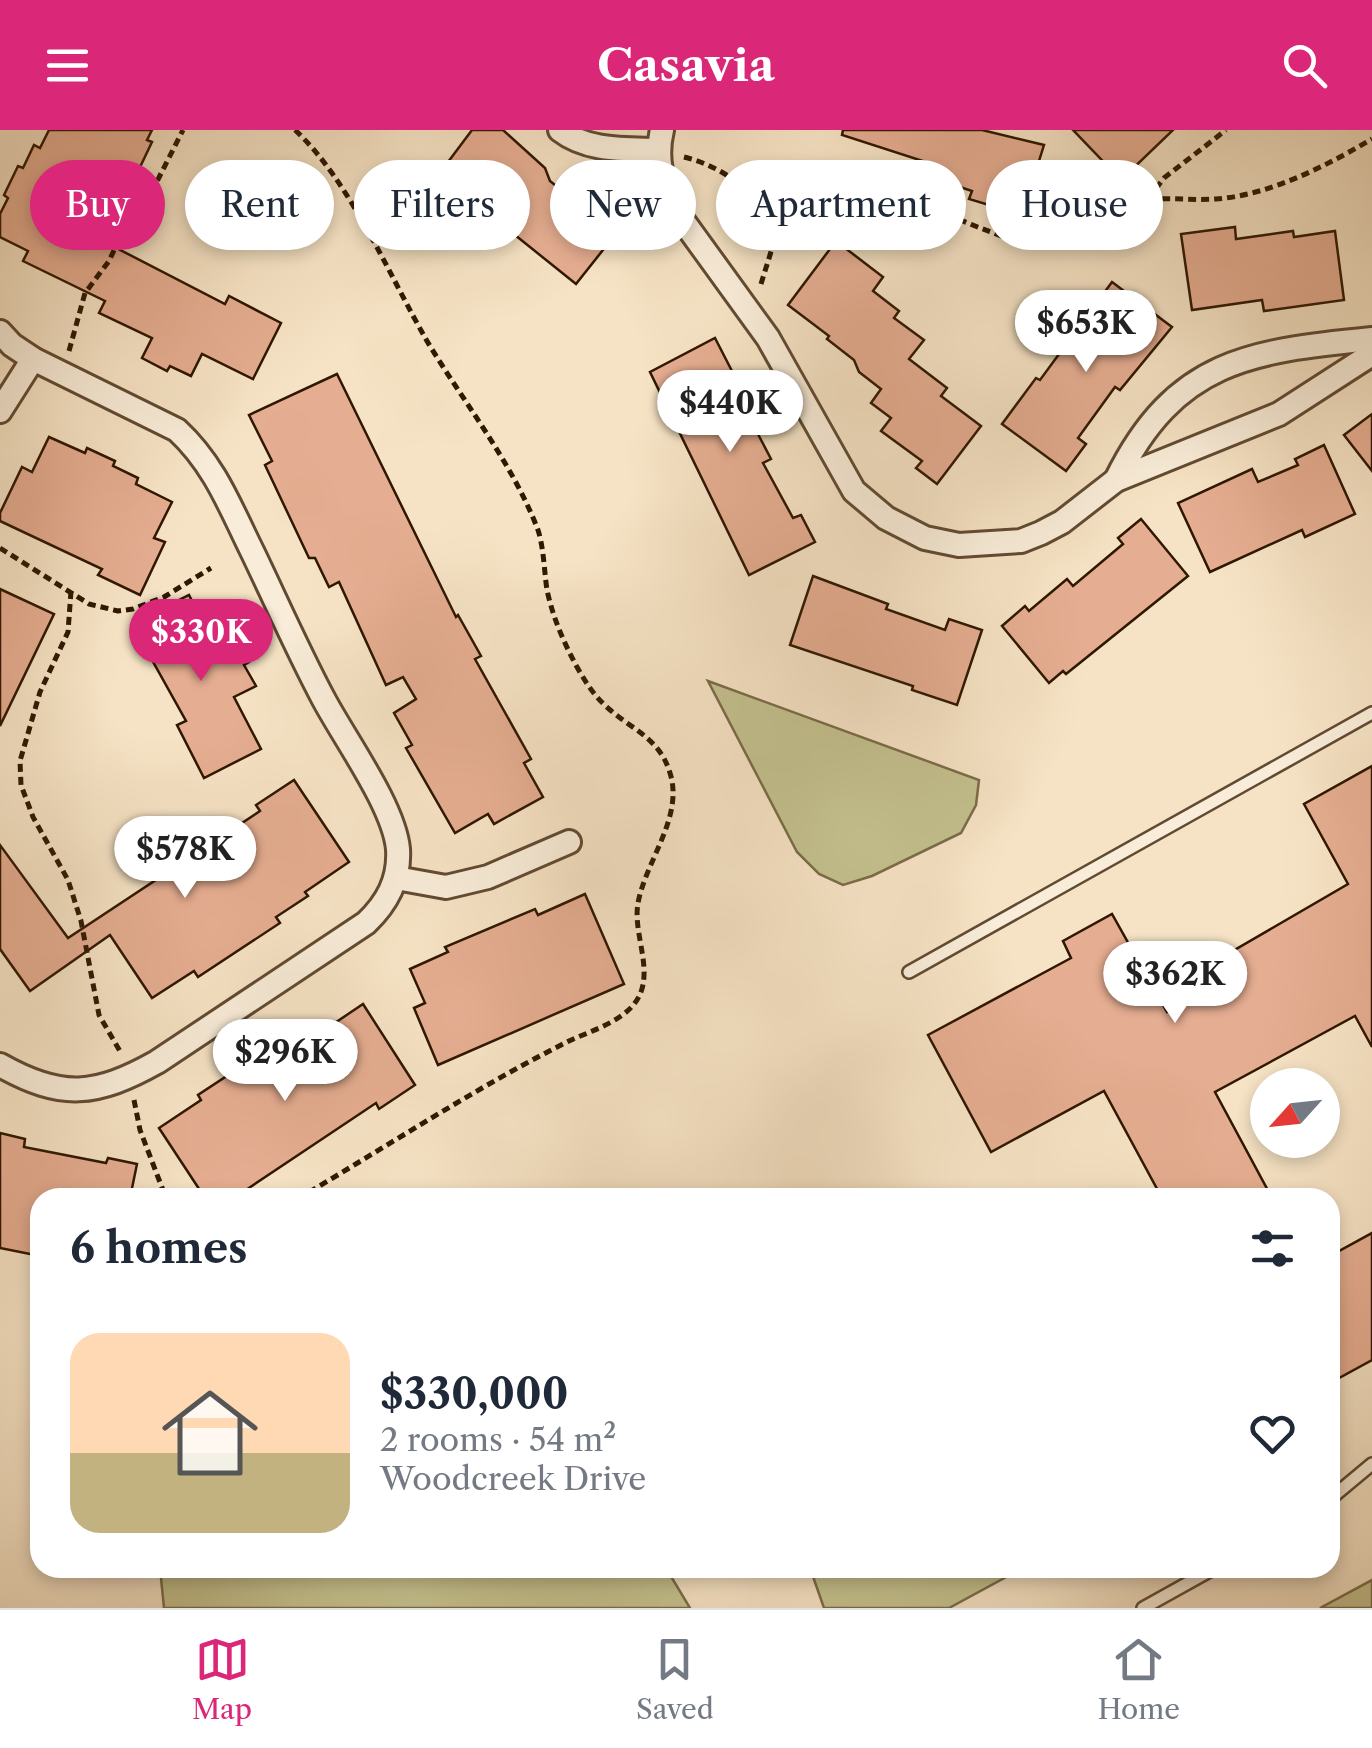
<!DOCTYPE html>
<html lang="en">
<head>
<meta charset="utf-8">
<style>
	:root { --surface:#fff; --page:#f2f2f3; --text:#1f2937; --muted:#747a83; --line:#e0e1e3; --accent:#db2777 }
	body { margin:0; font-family:"Libre Caslon Text",serif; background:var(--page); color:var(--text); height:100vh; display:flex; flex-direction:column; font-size:38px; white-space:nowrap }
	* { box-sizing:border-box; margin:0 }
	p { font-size:32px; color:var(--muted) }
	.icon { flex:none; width:55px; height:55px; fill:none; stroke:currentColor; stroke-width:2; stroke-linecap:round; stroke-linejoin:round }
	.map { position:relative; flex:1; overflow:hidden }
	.side { position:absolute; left:30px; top:1058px; width:1310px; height:390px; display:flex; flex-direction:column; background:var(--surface); border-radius:30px; box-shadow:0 5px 15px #0003 }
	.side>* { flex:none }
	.guide { position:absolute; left:30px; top:30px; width:1312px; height:90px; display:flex; gap:20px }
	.needle { width:65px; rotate:243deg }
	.tools { position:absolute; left:1250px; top:938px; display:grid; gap:20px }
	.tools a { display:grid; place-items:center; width:90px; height:90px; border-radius:50%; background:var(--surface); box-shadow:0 5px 15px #0003; font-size:50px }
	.price { position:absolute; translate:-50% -85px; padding:0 22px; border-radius:35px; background:#fff; color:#222; font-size:32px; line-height:65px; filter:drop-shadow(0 2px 5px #0008) }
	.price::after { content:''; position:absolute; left:50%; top:60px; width:30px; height:22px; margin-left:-15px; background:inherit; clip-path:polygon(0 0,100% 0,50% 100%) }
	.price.active { background:var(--accent); color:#fff }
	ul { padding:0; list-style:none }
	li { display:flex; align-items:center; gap:30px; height:250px; padding:0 40px }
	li+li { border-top:2px solid var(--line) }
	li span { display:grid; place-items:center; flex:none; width:280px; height:200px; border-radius:30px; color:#555 }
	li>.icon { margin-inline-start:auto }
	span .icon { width:120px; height:120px; fill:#fffc; stroke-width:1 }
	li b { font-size:42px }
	h2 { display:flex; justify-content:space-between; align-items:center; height:120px; padding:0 40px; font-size:42px }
	.pill { padding:0 35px; border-radius:45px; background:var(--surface); box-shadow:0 5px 15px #0003; font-size:35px; line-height:90px }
	.pill.active { background:var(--accent); color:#fff }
	header { display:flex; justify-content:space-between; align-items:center; height:130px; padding:0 40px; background:var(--accent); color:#fff; font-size:45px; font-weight:700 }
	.menu { display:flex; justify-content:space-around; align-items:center; height:140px; border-top:2px solid var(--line); background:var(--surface); font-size:28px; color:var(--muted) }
	.menu a { display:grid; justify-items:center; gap:5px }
	.menu .active { color:var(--accent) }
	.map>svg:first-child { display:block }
	.green { fill:#c4c18f; stroke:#7a6c48; stroke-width:2.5 }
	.building { fill:#e5ad91; stroke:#2f1701; stroke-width:2.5 }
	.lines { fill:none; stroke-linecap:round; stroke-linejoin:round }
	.lane-casing { stroke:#614a32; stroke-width:16 }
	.street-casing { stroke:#614a32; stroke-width:28 }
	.path { stroke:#2f1701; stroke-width:5; stroke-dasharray:8 5; stroke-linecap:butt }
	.lane { stroke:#f9edd9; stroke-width:11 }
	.street { stroke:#f9edd9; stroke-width:22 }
</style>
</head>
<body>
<header><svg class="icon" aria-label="menu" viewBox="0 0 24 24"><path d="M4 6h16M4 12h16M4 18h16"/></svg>Casavia<svg class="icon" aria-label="search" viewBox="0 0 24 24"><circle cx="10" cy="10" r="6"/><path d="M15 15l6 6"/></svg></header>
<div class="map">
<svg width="1372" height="1478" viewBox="0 0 1372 1478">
	<rect width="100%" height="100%" fill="#f6e3c5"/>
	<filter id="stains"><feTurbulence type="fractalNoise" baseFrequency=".002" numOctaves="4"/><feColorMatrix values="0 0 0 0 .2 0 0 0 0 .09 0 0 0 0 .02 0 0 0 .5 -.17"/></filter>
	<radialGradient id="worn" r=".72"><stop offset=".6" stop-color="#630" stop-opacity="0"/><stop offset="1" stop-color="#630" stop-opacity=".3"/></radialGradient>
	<!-- green -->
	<g class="green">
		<path d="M708,551l271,99 -3,25 -15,28 -89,43 -29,9 -24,-11 -22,-22z"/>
		<path d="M160,1438h506l24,40h-526z"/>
		<path d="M810,1438h213l-74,40h-125z"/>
		<path d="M1372,1450v28h-52z"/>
	</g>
	<!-- building -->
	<g class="building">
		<path d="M49,0h103l-5,10 5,2 -21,44 -7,-4 -27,56 128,66 4,-8 52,27 -28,56 -51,-25 -11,22 -21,-10 -3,5 -25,-13 10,-20 -53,-25 6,-12 -82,-40 5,-10 -28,-14v-23l8,-16 -4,-3 14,-29 5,2 11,-23 6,3z"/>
		<path d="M472,0h31l42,38 5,13 25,20 22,5 25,20 -46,58 -137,-110z"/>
		<path d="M843,0h139l62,15 -22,70 -53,-16 3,-8 -48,-16 5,-12 -87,-28z"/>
		<path d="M1073,0h100l-52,50z"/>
		<path d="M1235,97l1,12 57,-8 1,6 41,-6 9,69 -80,11 -2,-11 -70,10 -11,-76z"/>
		<path d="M836,111l47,36 -10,14 26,20 -5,7 30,22 -15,19 38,29 -6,8 40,30 -44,58 -21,-16 6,-7 -41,-30 10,-13 -20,-15 10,-14 -22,-17 -5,-12 -27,-21 2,-3 -41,-31z"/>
		<path d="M1112,152l60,45 -52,63 -5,-3 -37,51 8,6 -20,27 -64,-47 34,-46 4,2z"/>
		<path d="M715,208l38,74 -5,3 23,44 -8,4 30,55 8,-3 14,27 -66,33 -99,-203z"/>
		<path d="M337,244l119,243 2,-2 23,41 -6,3 56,100 -7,4 19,34 -49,27 -6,-10 -33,19 -49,-85 6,-3 -18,-32 22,-14 -13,-22 -17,8 -47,-103 -10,5 -14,-29h-6l-44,-93 7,-4 -23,-46z"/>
		<path d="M1372,284v57l-28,-36z"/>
		<path d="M49,307l36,16 2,-5 28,13 -2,5 25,12 -2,6 36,18 -18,36 11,4 -25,53 -42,-20 4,-6 -102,-48v-8l22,-46 10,5z"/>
		<path d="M1324,315l31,69 -50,23 -3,-7 -92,42 -32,-69 74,-34 6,13 40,-17 -3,-6z"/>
		<path d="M1141,389l47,57 -122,98 -3,-3 -14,12 -47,-57 23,-20 4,5 38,-32 6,7 50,-42 -5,-6z"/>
		<path d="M813,446l75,28 -2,5 59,21 4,-11 33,11 -25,75 -45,-15 1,-4 -123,-41z"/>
		<path d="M0,459l54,25 -54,112z"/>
		<path d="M189,465l27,52 20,-10 13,25 -5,3 12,21 -22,11 27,52 -57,29 -27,-53 9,-4 -54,-97z"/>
		<path d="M1372,636v281l-17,-31 -140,76 57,106h-110l-58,-107 -113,61 -63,-117 143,-77 -8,-17 49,-27 55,98 62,-33 -10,-20 129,-75 -44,-80z"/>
		<path d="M294,650l55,82 -44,30 3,4 -32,21 4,6 -82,54 -4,-6 -42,27 -42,-63 -80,56 -30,-42v-104l68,93 192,-127 -4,-6z"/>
		<path d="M585,764l39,90 -186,81 -24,-57 11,-5 -15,-34 38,-17 -3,-5 90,-38 3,6z"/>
		<path d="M363,874l52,81 -36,24 -3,-6 -142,95h-29l-46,-70 42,-28 -3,-5 82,-54 5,7 31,-21 4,6z"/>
		<path d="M0,1003l25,6 -1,8 82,16 2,-5 29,6 -7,34h-90v58l-40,-8z"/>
		<path d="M1372,1103v127l-42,23v-127z"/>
	</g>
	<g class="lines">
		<defs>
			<g id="lane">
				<path d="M909,842l463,-259"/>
				<path d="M1330,1369l42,-35"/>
				<path d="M1143,1478l72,-40"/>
			</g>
			<g id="street">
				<path d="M560,0c27,21 63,19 97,20"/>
				<path d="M662,0c-7,28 0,51 11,77l95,131 86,153 32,27 39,20 34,7 62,-4 20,-8 21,-11 54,-42 163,-66 93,-60"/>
				<path d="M0,202l12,13 21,14 144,71c38,35 54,79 76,123 23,48 45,98 70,145 21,40 71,108 75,151 2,31 -11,54 -32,74l-209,139c-61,34 -95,38 -157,3"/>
				<path d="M0,281l33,-52"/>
				<path d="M1116,350c59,-120 134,-129 256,-141"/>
				<path d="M396,748l50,9 42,-10 81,-35"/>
			</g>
		</defs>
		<!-- lane casing -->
		<use href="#lane" class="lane-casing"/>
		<!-- street casing -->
		<use href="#street" class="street-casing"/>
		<!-- path -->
		<g class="path">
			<path d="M295,0c55,51 94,145 132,211 37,62 85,121 111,189 6,19 6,40 9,60 6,28 17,53 30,77 9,16 18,30 32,42 24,21 51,30 61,64 14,44 -24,87 -32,130 -5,29 13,61 3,89 -11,29 -50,38 -74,50 -92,46 -179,104 -268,156"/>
			<path d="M684,27c39,10 65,31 90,61"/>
			<path d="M1148,69l16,-21 62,-48"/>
			<path d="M761,154l13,-42v-24c37,-16 87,-29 127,-20 27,6 53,20 79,30 18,6 38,16 58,18 42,4 54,-34 87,-43 30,-8 60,-2 91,-4 54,-4 110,-33 156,-60"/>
			<path d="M69,221l16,-58 24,-32 14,-30 18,-18 42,-83"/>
			<path d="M0,418l89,56 29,7 15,-2 31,-12 47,-29"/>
			<path d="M71,461l-3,41 -28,60 -20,69 1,24 12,32 35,63 13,41 18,94 22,38"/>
			<path d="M134,970l6,30 26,68"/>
		</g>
		<!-- lane -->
		<use href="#lane" class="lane"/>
		<!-- street -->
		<use href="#street" class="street"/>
	</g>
	<rect width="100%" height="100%" filter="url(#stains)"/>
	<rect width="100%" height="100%" fill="url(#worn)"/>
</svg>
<div class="tools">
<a><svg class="needle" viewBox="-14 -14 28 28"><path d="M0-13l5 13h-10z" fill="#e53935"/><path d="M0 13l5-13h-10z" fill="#747a83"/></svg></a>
</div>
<b class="price" style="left:1086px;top:245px">$653K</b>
<b class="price" style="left:730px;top:325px">$440K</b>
<b class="price active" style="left:201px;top:554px">$330K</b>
<b class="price" style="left:185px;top:771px">$578K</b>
<b class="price" style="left:1175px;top:896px">$362K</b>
<b class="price" style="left:285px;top:974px">$296K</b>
<div class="guide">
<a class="pill active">Buy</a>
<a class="pill">Rent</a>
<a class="pill">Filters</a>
<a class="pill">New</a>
<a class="pill">Apartment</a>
<a class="pill">House</a>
</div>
<section class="side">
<h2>6 homes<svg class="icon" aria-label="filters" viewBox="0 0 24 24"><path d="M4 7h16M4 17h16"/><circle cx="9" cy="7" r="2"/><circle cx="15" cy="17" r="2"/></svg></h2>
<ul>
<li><span style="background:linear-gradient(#ffd9b3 60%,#c2b280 0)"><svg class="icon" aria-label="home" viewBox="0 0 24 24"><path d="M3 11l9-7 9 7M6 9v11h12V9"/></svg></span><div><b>$330,000</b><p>2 rooms · 54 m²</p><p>Woodcreek Drive</p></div><svg class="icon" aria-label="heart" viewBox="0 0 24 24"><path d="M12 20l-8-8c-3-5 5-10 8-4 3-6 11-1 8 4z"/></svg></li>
</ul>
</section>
</div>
<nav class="menu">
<a class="active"><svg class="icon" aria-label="map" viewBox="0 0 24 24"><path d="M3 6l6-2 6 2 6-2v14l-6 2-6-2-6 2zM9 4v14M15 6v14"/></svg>Map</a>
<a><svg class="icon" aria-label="saved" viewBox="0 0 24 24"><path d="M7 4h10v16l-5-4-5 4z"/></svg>Saved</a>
<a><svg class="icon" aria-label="home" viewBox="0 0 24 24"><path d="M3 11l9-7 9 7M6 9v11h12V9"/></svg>Home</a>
</nav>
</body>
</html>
